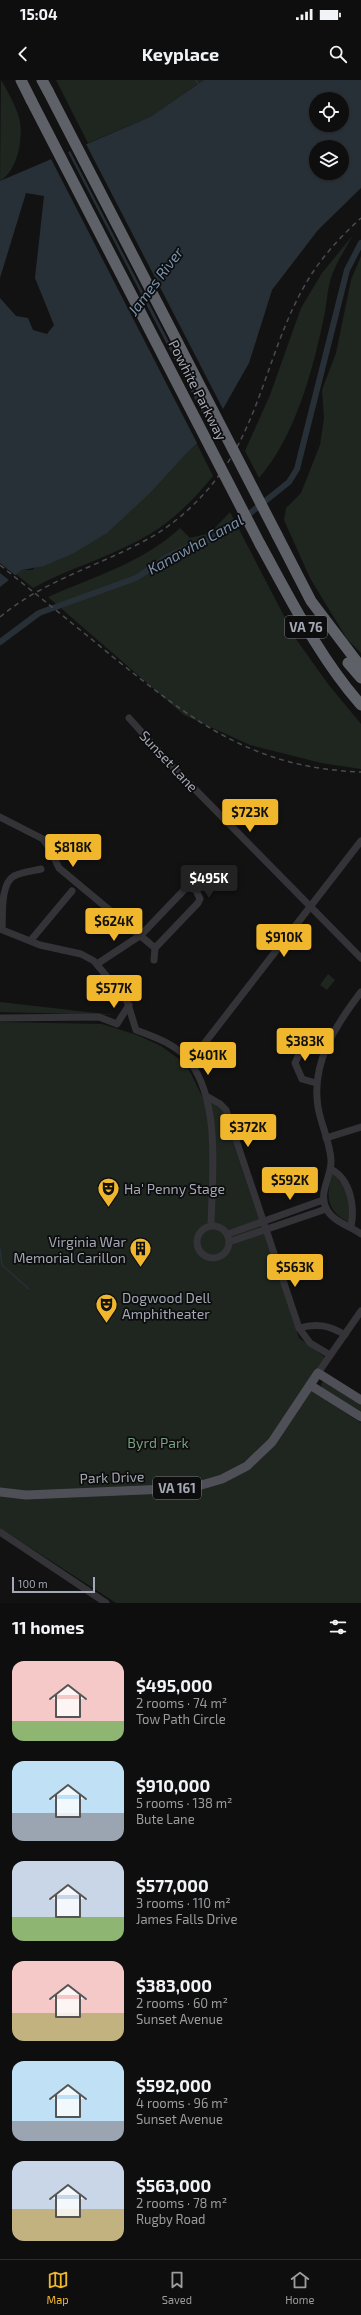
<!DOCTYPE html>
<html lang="en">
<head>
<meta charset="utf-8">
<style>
	:root { --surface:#0e0e0e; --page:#1c1c1c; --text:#f1f3f6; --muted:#9b9c9e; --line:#2e2e2e; --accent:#f1b72c }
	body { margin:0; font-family:"Exo 2",sans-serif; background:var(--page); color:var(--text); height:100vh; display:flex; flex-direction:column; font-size:15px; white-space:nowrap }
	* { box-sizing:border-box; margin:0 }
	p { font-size:13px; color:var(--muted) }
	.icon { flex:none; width:22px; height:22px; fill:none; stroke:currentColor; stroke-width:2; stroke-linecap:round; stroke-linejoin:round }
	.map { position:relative; height:1523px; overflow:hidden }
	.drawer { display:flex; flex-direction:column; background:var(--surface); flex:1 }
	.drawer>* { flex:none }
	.fabs { position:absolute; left:309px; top:12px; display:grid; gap:8px }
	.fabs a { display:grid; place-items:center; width:40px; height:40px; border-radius:50%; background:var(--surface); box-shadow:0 1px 3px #0004,0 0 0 1px var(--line); font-size:20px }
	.scale { position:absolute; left:12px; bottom:10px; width:83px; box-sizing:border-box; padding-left:4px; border:2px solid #a3a8b4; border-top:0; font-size:11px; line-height:14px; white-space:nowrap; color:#a3a8b4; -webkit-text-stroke:3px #0d0d0e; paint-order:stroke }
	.price { position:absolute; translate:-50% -34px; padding:0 9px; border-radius:4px; background:var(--accent); color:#111; font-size:13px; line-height:26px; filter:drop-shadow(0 1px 2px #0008) }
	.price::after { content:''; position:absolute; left:50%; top:24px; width:12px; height:9px; margin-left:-6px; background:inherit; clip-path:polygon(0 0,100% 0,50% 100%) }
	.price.current { background:#222; color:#fff }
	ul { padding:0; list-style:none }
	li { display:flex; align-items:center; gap:12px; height:100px; padding:0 12px }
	li span { display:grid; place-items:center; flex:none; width:112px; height:80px; border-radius:12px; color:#555 }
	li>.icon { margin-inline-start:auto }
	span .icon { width:48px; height:48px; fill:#fffc; stroke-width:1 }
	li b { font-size:17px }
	h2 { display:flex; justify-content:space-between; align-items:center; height:48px; padding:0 12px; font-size:17px }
	.status { display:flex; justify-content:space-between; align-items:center; height:28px; padding:0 20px; background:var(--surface); direction:ltr }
	.status svg { height:11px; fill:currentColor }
	header { display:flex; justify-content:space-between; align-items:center; height:52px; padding:0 12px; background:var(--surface); font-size:18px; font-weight:700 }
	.dock { display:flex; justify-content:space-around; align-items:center; height:56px; border-top:1px solid var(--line); background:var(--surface); font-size:11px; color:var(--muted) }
	.dock a { display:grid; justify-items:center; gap:2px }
	.dock .current { color:var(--accent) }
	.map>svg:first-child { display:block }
	.green { fill:#1e261f }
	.water { fill:#283037; fill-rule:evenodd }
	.pier { fill:#121213 }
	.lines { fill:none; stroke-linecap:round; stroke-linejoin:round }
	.stream { stroke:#283037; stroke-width:1.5 }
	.canal { stroke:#283037; stroke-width:6 }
	.minor { stroke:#333338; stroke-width:7 }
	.major { stroke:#4f5057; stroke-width:9 }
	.highway { stroke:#5f6169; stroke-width:11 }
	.rail { stroke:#4a4b51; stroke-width:1.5; stroke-dasharray:5 4; stroke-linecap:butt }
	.highway-bridge { stroke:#5f6169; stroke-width:11 }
	.labels { text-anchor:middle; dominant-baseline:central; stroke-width:3.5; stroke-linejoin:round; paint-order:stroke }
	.shield { fill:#0d0d0e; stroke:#767a82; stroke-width:1 }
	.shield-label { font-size:13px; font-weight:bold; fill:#a3a8b4 }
	.street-label { font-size:14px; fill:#a3a8b4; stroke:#0d0d0e }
	.poi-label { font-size:14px; fill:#a3a8b4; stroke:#0d0d0e; text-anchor:start }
	.park-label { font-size:14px; fill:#7a9f7e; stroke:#0d0d0e }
	.water-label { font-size:15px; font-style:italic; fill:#7a94af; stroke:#0d0d0e }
</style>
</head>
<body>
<div class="status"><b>15:04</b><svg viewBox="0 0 49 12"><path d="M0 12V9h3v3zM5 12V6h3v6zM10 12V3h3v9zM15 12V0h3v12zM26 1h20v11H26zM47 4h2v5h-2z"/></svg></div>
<header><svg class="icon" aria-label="back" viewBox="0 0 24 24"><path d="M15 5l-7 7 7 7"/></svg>Keyplace<svg class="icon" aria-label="search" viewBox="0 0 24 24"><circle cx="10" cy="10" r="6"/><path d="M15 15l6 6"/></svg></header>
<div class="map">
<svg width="361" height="1523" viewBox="0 0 361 1523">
	<rect width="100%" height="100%" fill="#121213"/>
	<!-- green -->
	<g class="green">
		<path d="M1,0c7,12 17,29 19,42 3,19 -3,49 -20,59z"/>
		<path d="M56,0h148l-54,37 -62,26z"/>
		<path d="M353,155c-7,13 -16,26 -21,40 -5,13 -5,29 -8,42 -11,53 -29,120 -65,161l-14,-27 25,-56 31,-87 21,-35z"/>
		<path d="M361,176v397l-14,-14 -37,-61 -26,-58 2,-12 15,-15 19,-48 4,-27 -2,-28 14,-37 15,-73z"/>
		<path d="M197,364l16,32c-18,22 -38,43 -63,58 -36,22 -79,33 -117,54l-17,-14 6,-4h10l152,-114z"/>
		<path d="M230,432l66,127 32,45 33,40v45l-40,-6 -71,-18 -66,-30 -136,-118c46,-21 93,-33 132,-69l10,10 20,-5z"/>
		<path d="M328,894l7,6 -8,10 -7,-5z"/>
		<path d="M0,922l114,13 -114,-3z"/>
		<path d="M0,942l102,2 35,11 24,11 25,18 18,36 10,4 9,8 76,226 27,20 -19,29 54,36v180h-245l-116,-75z"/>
		<path d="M333,1093l15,20 2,30c-24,-12 -25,-27 -17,-50z"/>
		<path d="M324,1301l37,22v10l-39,-25 -1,-4z"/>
	</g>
	<!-- water -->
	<path class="water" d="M204,0h157v108l-43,42 -46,60 -23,73 -38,67 -27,26 -35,38 -42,39 -33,20 -30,13 -22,4 -22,17v-289l16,18 12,2 5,12 14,4 7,-9 -19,-47 9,-82 -18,-3 -26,85v-97l150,-64zM316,19h26v26h-26zM316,67h26v26h-26z"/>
	<!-- pier -->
	<g class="pier">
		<path d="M85,62l139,269 -10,18 -145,-280z"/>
		<path d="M67,70l145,282 -14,13 -148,-288z"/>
		<path d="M0,483l16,13 -6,5 -10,-8z"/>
	</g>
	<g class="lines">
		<!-- stream -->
		<g class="stream">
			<path d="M196,0l3,5"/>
			<path d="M0,1169l2,16 27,24"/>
		</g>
		<!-- canal -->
		<path class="canal" d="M0,562l39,-29 97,-35 30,-20 24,-12 19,-6 25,-14 55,-44 8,-13 50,-199 14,-27"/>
		<!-- minor -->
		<g class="minor">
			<path d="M129,638l44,49 188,191"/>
			<path d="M0,737l43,22 7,10 9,19 96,80 43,-45 2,-4 -4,-9 -7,-2 -4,1 -44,46 -44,29"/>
			<path d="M0,849l40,16 41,9 13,7 33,40 9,29c19,7 42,15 54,32 31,41 22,115 21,164"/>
			<path d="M2,849c1,-14 -2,-45 12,-53 8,-4 19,-5 27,-7"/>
			<path d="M31,860l41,-49"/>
			<path d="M154,880l1,-12"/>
			<path d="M361,912c-26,34 -50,71 -43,115 3,18 12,35 13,53 1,18 -14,32 -4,50 7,12 23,16 34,24"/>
			<path d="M0,938l99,-1 18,7 12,-19"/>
			<path d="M190,982l171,-221"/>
			<path d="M316,1003l-14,-4 -7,-16 7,-15 12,-3 11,3"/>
			<path d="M208,1017l12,7 6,6 73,218 11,15 20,12"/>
			<path d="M326,1058l35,-11"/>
			<path d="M331,1089c20,11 24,38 20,58"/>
			<circle cx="213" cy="1162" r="16"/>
			<path d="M228,1154l95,-34"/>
			<path d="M229,1162l97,-33"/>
			<path d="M299,1248c17,-5 30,-3 46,7"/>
			<path d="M318,1293l43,-62"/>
			<path d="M0,1452l106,71"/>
		</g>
		<!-- major -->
		<g class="major">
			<path d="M310,1305l51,32"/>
			<path d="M0,1412l26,3 141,-6 31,-3 24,-7 25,-13 25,-24 46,-69 43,27"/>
		</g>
		<!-- highway -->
		<g class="highway">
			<path d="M21,0l10,20"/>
			<path d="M42,0l6,11"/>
			<path d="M277,455l34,66 50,66"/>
			<path d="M260,464c31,56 59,113 101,161"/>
			<path d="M348,583l13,15"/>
		</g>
		<!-- rail -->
		<g class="rail">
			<path d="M0,485c38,31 76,61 113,92 81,65 140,111 248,115"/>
			<path d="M0,537c43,-36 96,-50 144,-76 29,-15 54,-38 73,-63 44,-57 52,-131 88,-193 14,-25 34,-47 56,-67"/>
		</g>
		<!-- highway-bridge -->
		<g class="highway-bridge">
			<path d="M48,11l229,444"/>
			<path d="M31,20l229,444"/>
		</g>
	</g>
	<!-- icons -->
	<defs>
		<symbol id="theatre-pin" viewBox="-11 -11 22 30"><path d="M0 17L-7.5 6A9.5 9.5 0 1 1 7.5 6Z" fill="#f1b72c" stroke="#0d0d0e"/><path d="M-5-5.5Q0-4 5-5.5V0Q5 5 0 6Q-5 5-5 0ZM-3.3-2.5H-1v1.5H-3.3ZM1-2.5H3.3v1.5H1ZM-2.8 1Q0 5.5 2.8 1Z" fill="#111"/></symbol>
		<symbol id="building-pin" viewBox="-11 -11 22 30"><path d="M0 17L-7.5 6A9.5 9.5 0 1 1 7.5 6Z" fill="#f1b72c" stroke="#0d0d0e"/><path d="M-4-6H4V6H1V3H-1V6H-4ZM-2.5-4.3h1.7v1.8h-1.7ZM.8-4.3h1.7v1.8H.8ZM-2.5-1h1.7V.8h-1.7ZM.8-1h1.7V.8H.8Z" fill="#111"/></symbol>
	</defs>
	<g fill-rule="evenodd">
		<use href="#theatre-pin" x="96" y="1096" width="25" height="34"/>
		<use href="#building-pin" x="128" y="1156" width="25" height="34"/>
		<use href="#theatre-pin" x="94" y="1212" width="25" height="34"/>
	</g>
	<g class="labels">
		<!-- shield labels -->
		<g class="shield">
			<rect x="285" y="536" width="42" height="22" rx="3"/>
			<rect x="153" y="1397" width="48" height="22" rx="3"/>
		</g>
		<g class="shield-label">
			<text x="306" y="547">VA 76</text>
			<text x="177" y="1408">VA 161</text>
		</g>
		<!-- street labels -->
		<g class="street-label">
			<text transform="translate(198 310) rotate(63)">Powhite Parkway</text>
			<text transform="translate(169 681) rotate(47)">Sunset Lane</text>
			<text transform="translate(112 1397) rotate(-2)">Park Drive</text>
		</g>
		<!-- poi labels -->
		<g class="poi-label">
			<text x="124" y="1108">Ha' Penny Stage</text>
			<text x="126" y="1161" text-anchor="end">Virginia War<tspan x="126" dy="16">Memorial Carillon</tspan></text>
			<text x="122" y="1217">Dogwood Dell<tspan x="122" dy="16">Amphitheater</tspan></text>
		</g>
		<!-- park labels -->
		<g class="park-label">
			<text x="158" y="1362">Byrd Park</text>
		</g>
		<!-- water labels -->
		<g class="water-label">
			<text transform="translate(155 201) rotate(-53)">James River</text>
			<text transform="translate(195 464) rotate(-29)">Kanawha Canal</text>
		</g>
	</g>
</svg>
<div class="fabs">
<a><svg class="icon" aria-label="locate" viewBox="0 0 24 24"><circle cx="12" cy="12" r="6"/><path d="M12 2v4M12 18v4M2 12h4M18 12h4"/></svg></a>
<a><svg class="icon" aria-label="layers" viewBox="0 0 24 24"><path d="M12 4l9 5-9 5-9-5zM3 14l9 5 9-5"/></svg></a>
</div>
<div class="scale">100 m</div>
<b class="price" style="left:250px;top:753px">$723K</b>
<b class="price" style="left:73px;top:788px">$818K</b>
<b class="price current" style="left:209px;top:819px">$495K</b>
<b class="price" style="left:114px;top:862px">$624K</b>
<b class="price" style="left:284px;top:878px">$910K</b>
<b class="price" style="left:114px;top:929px">$577K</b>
<b class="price" style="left:305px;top:982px">$383K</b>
<b class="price" style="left:208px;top:996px">$401K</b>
<b class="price" style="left:248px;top:1068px">$372K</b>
<b class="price" style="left:290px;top:1121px">$592K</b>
<b class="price" style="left:295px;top:1208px">$563K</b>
</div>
<section class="drawer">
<h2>11 homes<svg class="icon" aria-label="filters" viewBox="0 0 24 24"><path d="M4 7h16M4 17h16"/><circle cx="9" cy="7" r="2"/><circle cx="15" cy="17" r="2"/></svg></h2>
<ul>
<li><span style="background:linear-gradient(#f6c9c9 75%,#8fb573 0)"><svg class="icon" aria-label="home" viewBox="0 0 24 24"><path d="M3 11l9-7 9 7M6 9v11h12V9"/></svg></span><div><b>$495,000</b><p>2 rooms · 74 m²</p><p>Tow Path Circle</p></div></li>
<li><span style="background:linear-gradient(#bfe0f5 65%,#9aa5b1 0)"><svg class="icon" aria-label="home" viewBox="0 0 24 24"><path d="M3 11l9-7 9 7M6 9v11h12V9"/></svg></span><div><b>$910,000</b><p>5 rooms · 138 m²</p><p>Bute Lane</p></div></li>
<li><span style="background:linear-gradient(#c9d6e8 70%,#8fb573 0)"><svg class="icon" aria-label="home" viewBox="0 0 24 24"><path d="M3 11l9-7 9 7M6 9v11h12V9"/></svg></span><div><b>$577,000</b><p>3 rooms · 110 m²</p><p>James Falls Drive</p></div></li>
<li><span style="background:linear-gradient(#f6c9c9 65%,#c2b280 0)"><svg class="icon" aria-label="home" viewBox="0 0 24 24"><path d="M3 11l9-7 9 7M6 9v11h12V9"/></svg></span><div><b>$383,000</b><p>2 rooms · 60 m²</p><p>Sunset Avenue</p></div></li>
<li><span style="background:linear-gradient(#bfe0f5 75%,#9aa5b1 0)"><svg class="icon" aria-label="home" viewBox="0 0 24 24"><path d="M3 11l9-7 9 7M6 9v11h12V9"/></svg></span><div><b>$592,000</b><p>4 rooms · 96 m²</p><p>Sunset Avenue</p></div></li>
<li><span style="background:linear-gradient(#c9d6e8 60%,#c2b280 0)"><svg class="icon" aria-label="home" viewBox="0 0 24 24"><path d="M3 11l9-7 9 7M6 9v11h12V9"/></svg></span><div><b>$563,000</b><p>2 rooms · 78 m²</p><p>Rugby Road</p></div></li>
</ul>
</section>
<nav class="dock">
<a class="current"><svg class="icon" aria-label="map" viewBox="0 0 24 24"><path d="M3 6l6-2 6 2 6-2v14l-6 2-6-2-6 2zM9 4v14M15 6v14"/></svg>Map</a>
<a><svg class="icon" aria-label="saved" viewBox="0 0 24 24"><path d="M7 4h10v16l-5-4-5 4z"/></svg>Saved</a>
<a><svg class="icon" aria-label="home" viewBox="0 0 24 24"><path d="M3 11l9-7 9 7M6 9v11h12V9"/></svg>Home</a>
</nav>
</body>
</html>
